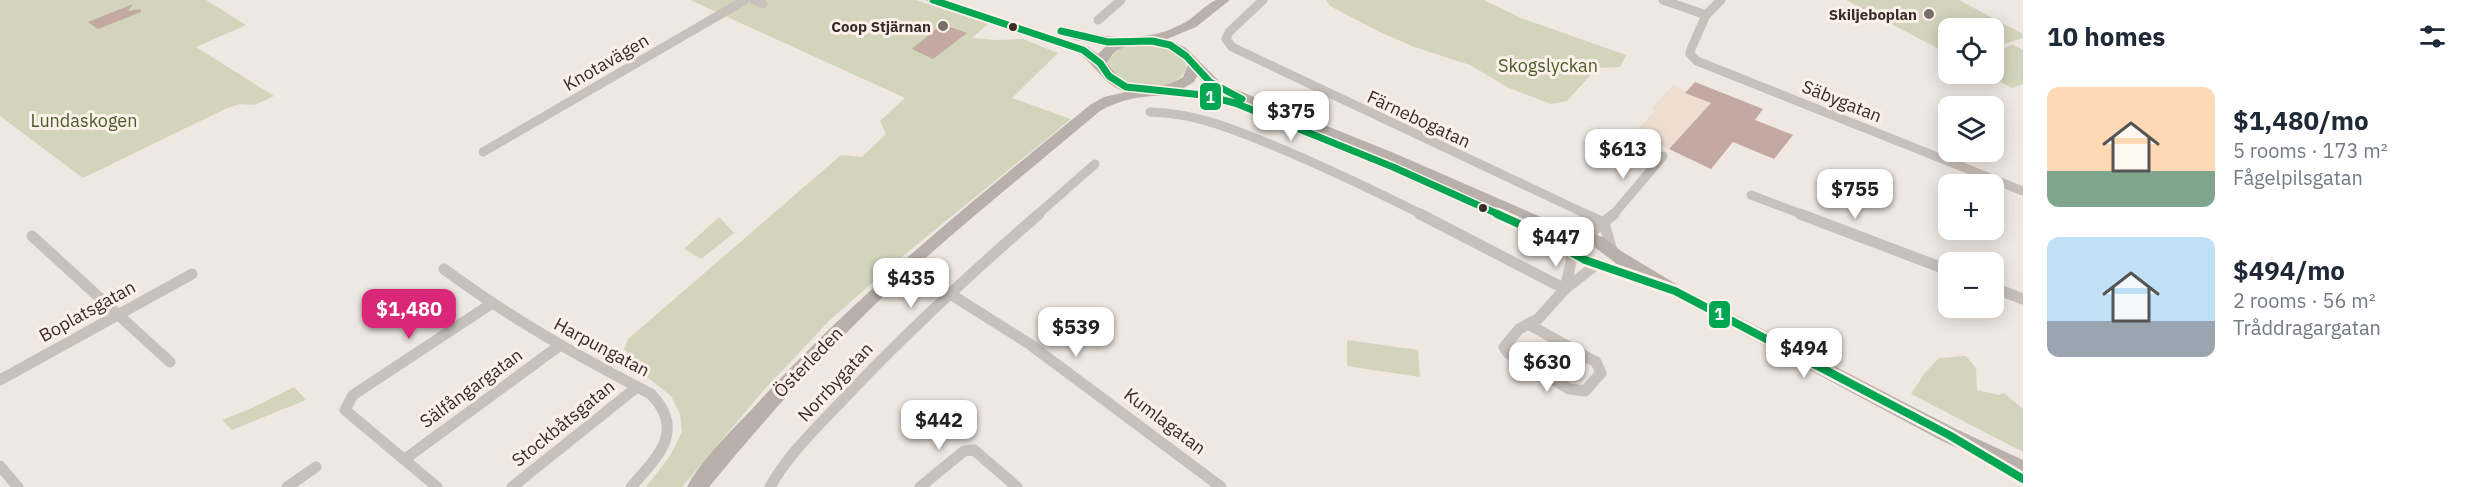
<!DOCTYPE html>
<html lang="en">
<head>
<meta charset="utf-8">
<style>
	:root { --surface:#fff; --page:#f2f2f3; --text:#1f2937; --muted:#747a83; --accent:#db2777 }
	body { margin:0; font-family:"IBM Plex Sans",sans-serif; background:var(--page); color:var(--text); height:100vh; display:flex; flex-direction:column; font-size:22px; white-space:nowrap }
	* { box-sizing:border-box; margin:0 }
	p { font-size:20px; color:var(--muted) }
	.icon { flex:none; width:33px; height:33px; fill:none; stroke:currentColor; stroke-width:2; stroke-linecap:round; stroke-linejoin:round }
	.map { position:relative; flex:1; overflow:hidden }
	.details { display:flex; flex-direction:column; background:var(--surface); width:450px }
	.details>* { flex:none }
	.controls { position:absolute; left:1938px; top:18px; display:grid; gap:12px }
	.controls a { display:grid; place-items:center; width:66px; height:66px; border-radius:12px; background:var(--surface); box-shadow:0 3px 15px #0003; font-size:30px }
	.price { position:absolute; translate:-50% -51px; padding:0 14px; border-radius:12px; background:#fff; color:#222; font-size:20px; line-height:39px; filter:drop-shadow(0 2px 3px #0008) }
	.price::after { content:''; position:absolute; left:50%; top:36px; width:18px; height:14px; margin-left:-9px; background:inherit; clip-path:polygon(0 0,100% 0,50% 100%) }
	.price.current { background:var(--accent); color:#fff }
	ul { padding:0; list-style:none }
	li { display:flex; align-items:center; gap:18px; height:150px; padding:0 24px }
	li span { display:grid; place-items:center; flex:none; width:168px; height:120px; border-radius:12px; color:#555 }
	li>.icon { margin-inline-start:auto }
	span .icon { width:72px; height:72px; fill:#fffc; stroke-width:1 }
	li b { font-size:26px }
	h2 { display:flex; justify-content:space-between; align-items:center; height:72px; padding:0 24px; font-size:26px }
	main { display:flex; flex:1; min-height:0 }
	.map>svg:first-child { display:block }
	.green { fill:#d2d4bb }
	.plaza { fill:#eeded1 }
	.building { fill:#c4a9a3 }
	.lines { fill:none; stroke-linecap:round; stroke-linejoin:round }
	.street-far1 { stroke:#c8c0bb; stroke-width:9 }
	.street { stroke:#c8c0bb; stroke-width:11 }
	.secondary { fill:#b9b0ab; fill-rule:evenodd }
	.bus-1-far1-casing { stroke:#fbf1ea; stroke-width:10 }
	.bus-1-casing { stroke:#fbf1ea; stroke-width:13 }
	.bus-1-far1 { stroke:#00a651; stroke-width:7 }
	.bus-1 { stroke:#00a651; stroke-width:8 }
	.poi-dot { fill:#796e69; stroke:#fbf1ea; stroke-width:2 }
	.bus-dot { fill:#392c28; stroke:#fbf1ea; stroke-width:2 }
	.labels { text-anchor:middle; dominant-baseline:central; stroke-width:6; stroke-linejoin:round; paint-order:stroke }
	.far-poi-label { font-size:15px; font-weight:bold; fill:#392c28; stroke:#fbf1ea; text-anchor:end }
	.street-label { font-size:18px; fill:#392c28; stroke:#fbf1ea }
	.park-label { font-size:18px; fill:#4d5a2a; stroke:#fbf1ea }
	.line-badge { stroke:#fbf1ea; stroke-width:2 }
	.badge-label { font-size:16px; text-anchor:middle; font-weight:bold; fill:#fff }
</style>
</head>
<body>
<main>
<div class="map">
<svg width="2023" height="487" viewBox="0 0 2023 487">
	<rect width="100%" height="100%" fill="#efe8e2"/>
	<!-- green -->
	<g class="green">
		<path d="M0,0h206l40,25 -50,22 78,49 -19,9 -15,-1 -15,5 -142,69 -83,-62z"/>
		<path d="M690,0h226l72,24 -16,14 25,2 26,-1 35,14 -46,45 59,21 -172,140 -70,62 -66,70 -81,96h-36l24,-31 12,-24 -2,-18 -9,-18 -30,-24 -7,-14 -10,-9 4,-10 213,-184 21,2 24,-23 -6,-13 25,-23z"/>
		<path d="M1326,0h158l37,18 105,37 -6,12 -23,1 -30,33 -16,3 -42,-16 -39,-23 -56,-18 -34,-15 -50,-26z"/>
		<path d="M1846,0h113l64,34v4l-29,9v-19h-46v26z"/>
		<path d="M1145,43c85,10 20,66 -25,37 -4,-3 -8,-9 -12,-14l1,-7 13,-12z"/>
		<path d="M2013,45l10,5v34l-11,4 -27,-14h9v-22z"/>
		<path d="M719,217l15,16 -33,26 -17,-10z"/>
		<path d="M1347,340l71,10 2,27 -73,-11z"/>
		<path d="M1966,356l10,12 1,22 22,5 5,-2 19,16v43l-112,-58 13,-20 15,-16z"/>
		<path d="M294,387l12,13 -74,30 -10,-10 30,-12z"/>
	</g>
	<!-- plaza -->
	<path class="plaza" d="M1673,85l38,18 -42,46 -34,-17 20,-21 -4,-2z"/>
	<!-- building -->
	<g class="building">
		<path d="M133,4l-5,7 13,-2v3l-43,17 -10,-7z"/>
		<path d="M942,24l25,9 -34,26 -21,-10z"/>
		<path d="M1695,82l68,27 -8,11 38,15 -19,24 -41,-17 -22,27 -42,-20 42,-46 -26,-10z"/>
	</g>
	<g class="lines">
		<!-- street-far1 -->
		<g class="street-far1">
			<path d="M754,0l9,4"/>
			<path d="M1263,0l-34,32 -3,7 6,8 356,168"/>
			<path d="M1663,0l43,15"/>
			<path d="M1721,0l-15,15 -15,34 -1,5 7,7 326,130"/>
			<path d="M1098,20l23,-20"/>
			<path d="M1150,112c46,1 86,18 127,35 50,21 98,44 146,68"/>
			<path d="M483,152l262,-152"/>
			<path d="M1751,195l53,20"/>
			<path d="M1037,215l58,-51"/>
			<path d="M1613,215l50,-59"/>
		</g>
		<!-- street -->
		<g class="street">
			<path d="M1420,214l145,75"/>
			<path d="M1584,214l20,9"/>
			<path d="M1800,214l148,56"/>
			<path d="M1604,223l8,28"/>
			<path d="M32,236l138,126"/>
			<path d="M1585,237l29,-23"/>
			<path d="M906,266l122,77 193,144"/>
			<path d="M444,269c66,49 134,87 207,125 35,37 7,62 -20,93"/>
			<path d="M1994,288l29,11"/>
			<path d="M1565,289l8,-36"/>
			<path d="M1528,324l68,38 5,11 -16,18 -16,-2 -61,-36 -4,-6 15,-18z"/>
			<path d="M1528,324l10,-5 27,-30 31,-24"/>
			<path d="M0,380l192,-106"/>
			<path d="M405,459l154,-113"/>
			<path d="M0,466l18,21"/>
			<path d="M287,487l29,-20"/>
			<path d="M437,487l-92,-77 8,-15 138,-91"/>
			<path d="M512,487l125,-100"/>
			<path d="M770,487c18,-32 45,-58 70,-84 62,-67 130,-129 199,-189"/>
			<path d="M920,487l44,-36 10,-1 43,37"/>
		</g>
		<!-- secondary -->
		<path class="secondary" d="M927,0h19l142,47 10,7 9,-9 -32,-5 -18,-8 7,-4c39,10 81,16 118,-4 11,-5 24,-20 34,-24 4,0 11,0 14,0l-34,27 -29,12 19,9 36,36 172,69 179,78h12l20,7 16,13 60,36 275,142 67,31v17l-81,-36 -296,-159 -5,1 -62,-19 -12,-7 -7,-8 -18,-8 -2,-4 7,-5 -163,-73 -149,-60 -1,5c-10,3 -22,-3 -32,-5 -35,-5 -70,-6 -102,12 -72,61 -146,119 -215,184 -63,60 -121,125 -176,192h-22c12,-25 47,-59 67,-80 102,-113 219,-206 336,-302l14,-8 22,-5c-22,-6 -30,-27 -48,-39l-149,-50zM1140,44c19,0 35,5 48,20l-5,13c-28,17 -58,13 -76,-14 7,-14 18,-18 33,-19zM1197,76l15,14 16,7 -46,-8 12,-7zM1572,242l21,4 24,18c-17,-5 -33,-9 -45,-22z"/>
		<defs>
			<g id="bus-1-far1">
				<path d="M933,0l150,50 17,13 9,13 17,11 77,8 32,8 158,64 107,48"/>
				<path d="M1061,31l47,11 44,-1 18,4 16,11 24,26 32,17"/>
			</g>
			<path id="bus-1" d="M1497,214l69,31 7,8 12,7 90,31 274,144 74,44"/>
		</defs>
		<!-- bus-1-far1 casing -->
		<use href="#bus-1-far1" class="bus-1-far1-casing"/>
		<!-- bus-1 casing -->
		<use href="#bus-1" class="bus-1-casing"/>
		<!-- bus-1-far1 -->
		<use href="#bus-1-far1" class="bus-1-far1"/>
		<!-- bus-1 -->
		<use href="#bus-1" class="bus-1"/>
	</g>
	<!-- markers -->
	<g class="poi-dot">
		<circle cx="1929" cy="14" r="6"/>
		<circle cx="943" cy="26" r="6"/>
	</g>
	<g class="bus-dot">
		<circle cx="1013" cy="27" r="5"/>
		<circle cx="1483" cy="208" r="5"/>
	</g>
	<g class="labels">
		<!-- far-poi labels -->
		<g class="far-poi-label">
			<text x="1917" y="14">Skiljeboplan</text>
			<text x="931" y="26">Coop Stjärnan</text>
		</g>
		<!-- street labels -->
		<g class="street-label">
			<text transform="translate(606 62) rotate(-30)">Knotavägen</text>
			<text transform="translate(1842 101) rotate(22)">Säbygatan</text>
			<text transform="translate(1419 119) rotate(25)">Färnebogatan</text>
			<text transform="translate(87 311) rotate(-29)">Boplatsgatan</text>
			<text transform="translate(602 347) rotate(28)">Harpungatan</text>
			<text transform="translate(808 362) rotate(-46)">Österleden</text>
			<text transform="translate(835 382) rotate(-47)">Norrbygatan</text>
			<text transform="translate(471 388) rotate(-36)">Sälfångargatan</text>
			<text transform="translate(1165 421) rotate(37)">Kumlagatan</text>
			<text transform="translate(563 423) rotate(-39)">Stockbåtsgatan</text>
		</g>
		<!-- park labels -->
		<g class="park-label">
			<text x="1548" y="65">Skogslyckan</text>
			<text x="84" y="120">Lundaskogen</text>
		</g>
	</g>
	<g class="line-badge">
		<rect x="1199" y="82" width="23" height="29" rx="6" fill="#00a651"/>
		<rect x="1708" y="300" width="23" height="29" rx="6" fill="#00a651"/>
	</g>
	<g class="badge-label">
		<text x="1210" y="103">1</text>
		<text x="1719" y="320">1</text>
	</g>
</svg>
<div class="controls">
<a><svg class="icon" aria-label="locate" viewBox="0 0 24 24"><circle cx="12" cy="12" r="6"/><path d="M12 2v4M12 18v4M2 12h4M18 12h4"/></svg></a>
<a><svg class="icon" aria-label="layers" viewBox="0 0 24 24"><path d="M12 4l9 5-9 5-9-5zM3 14l9 5 9-5"/></svg></a>
<a>+</a>
<a>−</a>
</div>
<b class="price" style="left:1291px;top:142px">$375</b>
<b class="price" style="left:1623px;top:180px">$613</b>
<b class="price" style="left:1855px;top:220px">$755</b>
<b class="price" style="left:1556px;top:268px">$447</b>
<b class="price" style="left:911px;top:309px">$435</b>
<b class="price current" style="left:409px;top:340px">$1,480</b>
<b class="price" style="left:1076px;top:358px">$539</b>
<b class="price" style="left:1804px;top:379px">$494</b>
<b class="price" style="left:1547px;top:393px">$630</b>
<b class="price" style="left:939px;top:451px">$442</b>
</div>
<section class="details">
<h2>10 homes<svg class="icon" aria-label="filters" viewBox="0 0 24 24"><path d="M4 7h16M4 17h16"/><circle cx="9" cy="7" r="2"/><circle cx="15" cy="17" r="2"/></svg></h2>
<ul>
<li><span style="background:linear-gradient(#ffd9b3 70%,#7fa58c 0)"><svg class="icon" aria-label="home" viewBox="0 0 24 24"><path d="M3 11l9-7 9 7M6 9v11h12V9"/></svg></span><div><b>$1,480/mo</b><p>5 rooms · 173 m²</p><p>Fågelpilsgatan</p></div></li>
<li><span style="background:linear-gradient(#bfe0f5 70%,#9aa5b1 0)"><svg class="icon" aria-label="home" viewBox="0 0 24 24"><path d="M3 11l9-7 9 7M6 9v11h12V9"/></svg></span><div><b>$494/mo</b><p>2 rooms · 56 m²</p><p>Tråddragargatan</p></div></li>
</ul>
</section>
</main>
</body>
</html>
